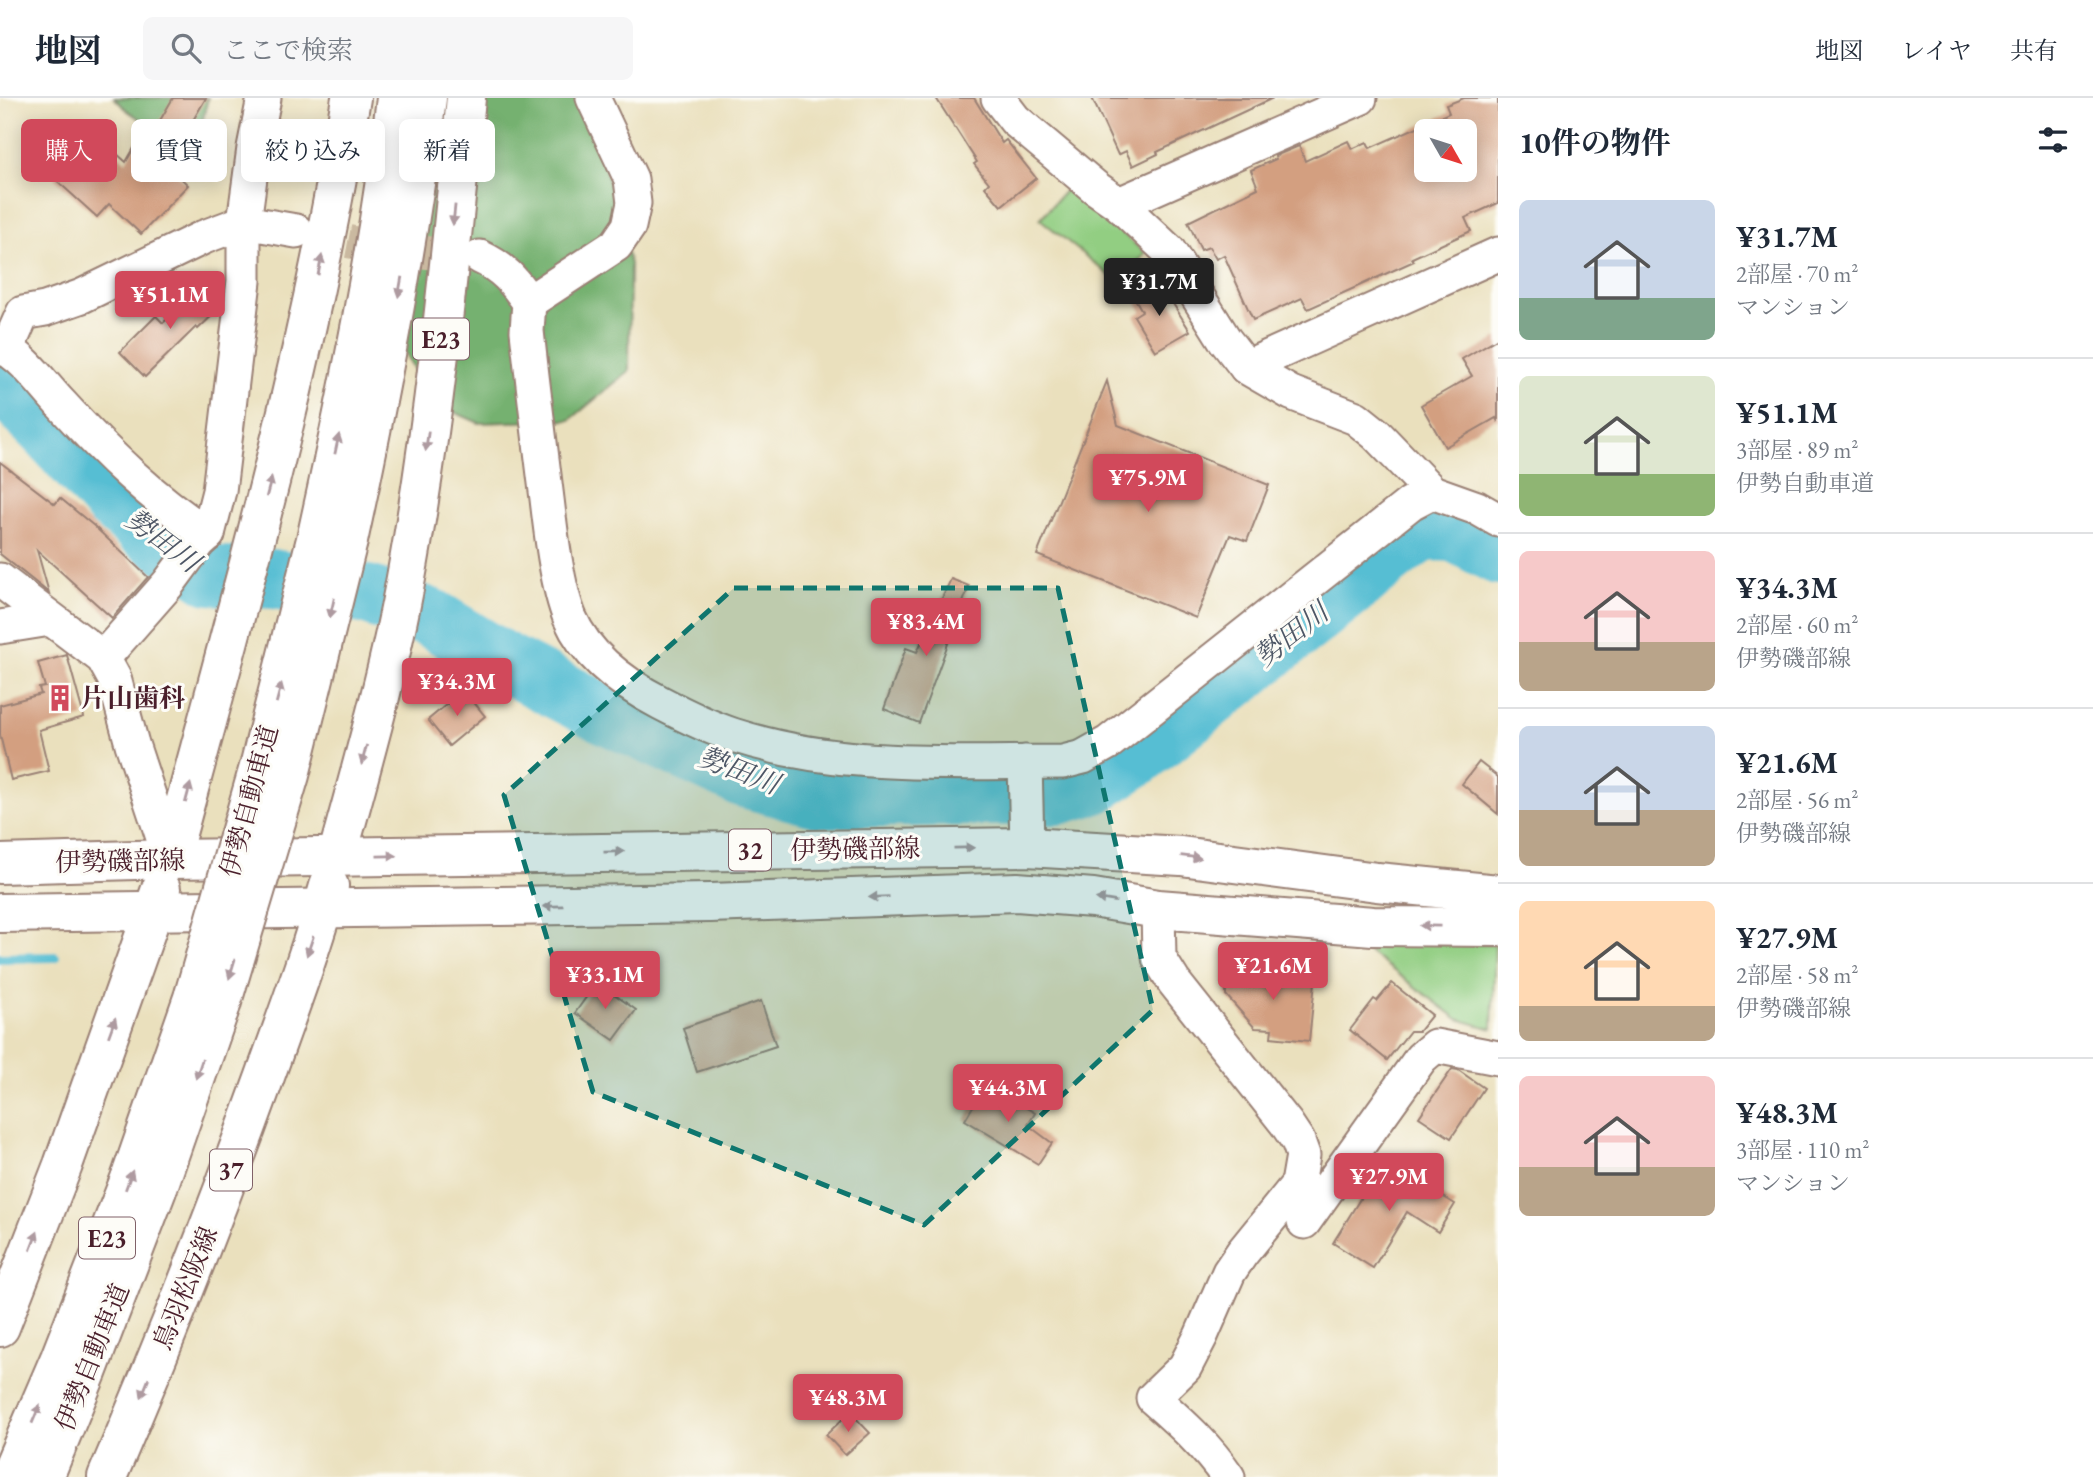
<!DOCTYPE html>
<html lang="ja">
<head>
<meta charset="utf-8">
<style>
	:root { --surface:#fff; --page:#f6f6f7; --text:#1f2937; --muted:#747a83; --line:#e0e1e3; --accent:#d1495b }
	body { margin:0; font-family:"EB Garamond","Noto Serif JP",serif; background:var(--page); color:var(--text); height:100vh; display:flex; flex-direction:column; font-size:26px; white-space:nowrap }
	* { box-sizing:border-box; margin:0 }
	p { font-size:23px; color:var(--muted) }
	.icon { flex:none; width:38px; height:38px; fill:none; stroke:currentColor; stroke-width:2; stroke-linecap:round; stroke-linejoin:round }
	.map { position:relative; flex:1; overflow:hidden }
	.side { display:flex; flex-direction:column; background:var(--surface); width:595px }
	.side>* { flex:none }
	.top-card { position:absolute; left:21px; top:21px; width:665px; height:63px; display:flex; gap:14px }
	.needle { width:46px; rotate:129deg }
	.controls { position:absolute; left:1414px; top:21px; display:grid; gap:14px }
	.controls a { display:grid; place-items:center; width:63px; height:63px; border-radius:10px; background:var(--surface); box-shadow:0 4px 18px #0003; font-size:35px }
	.price { position:absolute; translate:-50% -60px; padding:0 16px; border-radius:7px; background:var(--accent); color:#fff; font-size:23px; line-height:46px; filter:drop-shadow(0 2px 4px #0008) }
	.price::after { content:''; position:absolute; left:50%; top:42px; width:21px; height:16px; margin-left:-10px; background:inherit; clip-path:polygon(0 0,100% 0,50% 100%) }
	.price.current { background:#222; color:#fff }
	ul { padding:0; list-style:none }
	li { display:flex; align-items:center; gap:21px; height:175px; padding:0 21px }
	li+li { border-top:2px solid var(--line) }
	li span { display:grid; place-items:center; flex:none; width:196px; height:140px; border-radius:10px; color:#555 }
	li>.icon { margin-inline-start:auto }
	span .icon { width:84px; height:84px; fill:#fffc; stroke-width:1 }
	li b { font-size:30px }
	h2 { display:flex; justify-content:space-between; align-items:center; height:84px; padding:0 21px; font-size:30px }
	.pill { padding:0 24px; border-radius:10px; background:var(--surface); box-shadow:0 4px 18px #0003; font-size:24px; line-height:63px }
	.pill.current { background:var(--accent); color:#fff }
	header { display:flex; align-items:center; gap:42px; box-sizing:border-box; height:98px; padding:0 35px; background:var(--surface); border-bottom:2px solid var(--line) }
	header strong { font-size:33px }
	nav { display:flex; gap:38px; margin-inline-start:auto; font-size:24px }
	.search { width:490px; height:63px; background:var(--page); display:flex; align-items:center; gap:18px; box-sizing:border-box; padding:0 24px; border-radius:10px; color:var(--muted); font-size:26px }
	main { display:flex; flex:1; min-height:0 }
	.map>svg:first-child { display:block }
	.green { fill:#92ce82; stroke:#6e7656; stroke-width:2 }
	.forest { fill:#75b170; stroke:#60684e; stroke-width:2 }
	.lines { fill:none; stroke-linecap:round; stroke-linejoin:round }
	.stream { stroke:#56bed3; stroke-width:10 }
	.river { stroke:#56bed3; stroke-width:60 }
	.building { fill:#d39f80; fill-rule:evenodd }
	.minor-tunnel { stroke:#cab9a0; stroke-width:33; stroke-dasharray:33 17; stroke-linecap:butt }
	.minor-casing { stroke:#9a8074; stroke-width:37 }
	.major-casing { stroke:#9a8074; stroke-width:42 }
	.highway-casing { stroke:#9a8074; stroke-width:42 }
	.minor { stroke:#fff; stroke-width:33 }
	.major { stroke:#fff; stroke-width:38 }
	.highway { stroke:#fff; stroke-width:38 }
	.highway-bridge-casing { stroke:#9a8074; stroke-width:42; stroke-linecap:butt }
	.highway-bridge { stroke:#fff; stroke-width:38 }
	.oneway { fill:#ae9aa0 }
	.marked { fill:#0f766e; fill-opacity:0.2; stroke:#0f766e; stroke-width:5; stroke-dasharray:14 9; stroke-linejoin:round }
	.labels { text-anchor:middle; dominant-baseline:central; stroke-width:6; stroke-linejoin:round; paint-order:stroke }
	.shield { fill:#fdfcf7; stroke:#806168; stroke-width:2 }
	.shield-label { font-size:24px; font-weight:bold; fill:#4a1f2b }
	.poi-label { font-size:26px; font-weight:bold; fill:#4a1f2b; stroke:#fdfcf7; text-anchor:start }
	.street-label { font-size:26px; fill:#4a1f2b; stroke:#fdfcf7 }
	.water-label { font-size:28px; font-style:italic; fill:#4e5766; stroke:#fdfcf7 }
</style>
</head>
<body>
<header>
<strong>地図</strong>
<div class="search"><svg class="icon" aria-label="search" viewBox="0 0 24 24"><circle cx="10" cy="10" r="6"/><path d="M15 15l6 6"/></svg>ここで検索</div>
<nav><a>地図</a><a>レイヤ</a><a>共有</a></nav>
</header>
<main>
<div class="map">
<svg width="1498" height="1379" viewBox="0 0 1498 1379">
	<rect width="100%" height="100%" fill="#fdfcf7"/>
	<filter id="ink" filterUnits="userSpaceOnUse"><feTurbulence type="fractalNoise" baseFrequency=".0143" numOctaves="2"/><feDisplacementMap in="SourceGraphic" scale="14" xChannelSelector="R" yChannelSelector="G"/><feConvolveMatrix kernelMatrix="1 2 1 2 8 2 1 2 1" color-interpolation-filters="sRGB"/></filter>
	<filter id="wash" filterUnits="userSpaceOnUse"><feTurbulence type="fractalNoise" baseFrequency=".00686" numOctaves="4" result="noise"/><feDisplacementMap in="SourceGraphic" scale="28" xChannelSelector="R" yChannelSelector="G"/><feGaussianBlur stdDeviation="1.57" result="paint"/><feColorMatrix in="noise" values="0 0 0 0 0 0 0 0 0 0 0 0 0 0 0 0 0 1.4 0 .05"/><feComposite in="paint" operator="in"/></filter>
	<g filter="url(#wash)">
		<rect width="100%" height="100%" fill="#eae0bd"/>
		<!-- green -->
		<g class="green">
			<path d="M1069,88l76,67 -25,31 -80,-65z"/>
			<path d="M1351,841l144,6 -3,84 -34,-10z"/>
		</g>
		<!-- forest -->
		<g class="forest">
			<path d="M114,0h94l-7,30 -42,4 -31,-21z"/>
			<path d="M435,0h152l43,166 -1,107 -59,49 -91,3 -46,-20 -29,-51z"/>
		</g>
		<g class="lines">
			<!-- stream -->
			<path class="stream" d="M0,860l55,-1"/>
			<!-- river -->
			<path class="river" d="M0,284l51,52 61,67 37,32 61,42 63,4 95,16 65,24 67,41 99,51 145,67 76,20 238,-3 35,-10 42,-27 277,-220 16,-7 26,1 44,23"/>
		</g>
		<g id="blocks">
			<!-- building -->
			<g class="building">
				<path d="M173,0h33l-39,67 21,20 -47,49 -32,-30 -12,13 -42,-38 4,-5 -8,-7 26,-28 7,6 4,-3 3,2 7,-7 28,25 22,-38 7,5z"/>
				<path d="M936,0h38l28,45 4,-3 30,38 -35,28 -16,-19 4,-4 -15,-19 3,-2z"/>
				<path d="M1092,0h181l-116,54 1,2 -25,12 -7,-15 -8,4z"/>
				<path d="M1464,0h34v105l-33,15 6,13 -59,27 2,3 -106,48 -6,-11 -49,22 -29,-65 -8,4 -7,-12 -8,3 -13,-28 70,-34 -7,-18 25,-11 -1,-3 24,-10 6,15 43,-20 4,8 15,-7 3,6 79,-35 -3,-8zM1426,33h39v39h-39z"/>
				<path d="M203,186l19,19v3l-24,23 -2,-2 -51,50 -25,-25 36,-36 7,7z"/>
				<path d="M1152,188h10l28,45 -35,20 -21,-35 8,-5 -8,-14z"/>
				<path d="M1498,240v84l-2,-4 -51,29 -24,-42 51,-29 -10,-17z"/>
				<path d="M1107,283l11,44 151,60 -22,56 -17,-6 -34,83 -159,-63z"/>
				<path d="M0,364l55,42 5,-6 34,28 54,51 -36,41 -75,-68 12,43 -49,-39z"/>
				<path d="M951,481l18,7 -50,137 -35,-14 22,-61 11,4z"/>
				<path d="M67,557l17,62 -45,13 10,41 -38,9 -11,-45v-30l41,-11 -2,-6 6,-1 -7,-24z"/>
				<path d="M464,592l21,26 -36,30 -21,-26z"/>
				<path d="M1479,664l19,15v37l-36,-30z"/>
				<path d="M1226,872h41v7l48,5 -6,59 -38,-4 1,-8 -17,-1 -29,-33z"/>
				<path d="M597,884l39,28 -22,30 -39,-27z"/>
				<path d="M1392,885l40,32 -13,16h-9l-23,29 -37,-30 24,-31 3,2z"/>
				<path d="M761,903l15,45 -79,26 -14,-44z"/>
				<path d="M1452,971l6,1 26,18 -33,50 -32,-21z"/>
				<path d="M986,986l49,29 -7,12 24,18 -14,21 -73,-44z"/>
				<path d="M1384,1062l71,44 -17,28 -31,-20 -34,56 -40,-25z"/>
				<path d="M850,1314l20,21 -25,22 -19,-20z"/>
			</g>
		</g>
	</g>
	<g filter="url(#ink)">
		<use href="#blocks" fill-opacity="0" stroke="#9a8074" stroke-width="2"/>
		<g class="lines">
			<!-- minor-tunnel -->
			<path class="minor-tunnel" d="M299,134l88,17 90,8"/>
			<defs>
				<g id="minor">
					<path d="M998,0l17,22 81,68 23,16 50,47 56,89 21,27 45,26 65,25 20,16 56,58 45,16 21,12"/>
					<path d="M1119,106l241,-106"/>
					<path d="M480,159c24,11 34,24 49,45l-2,29c6,56 13,112 20,168 4,34 10,87 23,119 17,39 54,66 91,85 23,12 47,24 72,32 107,35 219,27 330,27l20,-5 25,-14 303,-240 21,-11"/>
					<path d="M529,204l87,-57 13,-19 5,-23 -3,-24 -38,-81"/>
					<path d="M0,247c26,14 42,39 62,60 44,48 91,94 146,129"/>
					<path d="M7,251l16,-36 22,-4 37,-13 122,-59 40,-15 52,9"/>
					<path d="M1246,269l252,-113"/>
					<path d="M0,482l103,78 11,20 18,66 38,115"/>
					<path d="M0,529l50,-8"/>
					<path d="M103,560l65,-74 31,-42 9,-8 11,-43 25,-210v-59l10,-74 10,-50"/>
					<path d="M1025,664l2,85"/>
					<path d="M1158,811l1,49 15,24 112,141 12,18 5,14 -5,29 -56,69 -13,19 -28,64 -16,31 -32,31c28,25 54,48 75,79"/>
					<path d="M1304,1124l117,-164 14,-12 63,12"/>
				</g>
				<g id="major">
					<path d="M0,766l170,-5 857,-12 154,9 196,26 121,12"/>
					<path d="M0,815l710,-10 307,-11 76,6 65,11 215,17 125,1"/>
					<path d="M0,1229l63,-162 98,-276"/>
					<path d="M107,1379c56,-130 108,-262 156,-395 23,-65 48,-130 66,-196"/>
				</g>
				<g id="highway">
					<path d="M317,437c32,-145 62,-290 79,-437"/>
					<path d="M348,443c32,-147 60,-294 79,-443"/>
					<path d="M337,759c25,-92 52,-185 69,-279 29,-159 44,-320 60,-480"/>
					<path d="M170,761c68,-252 139,-503 181,-761"/>
					<path d="M9,1379l51,-119 70,-179 64,-184"/>
					<path d="M44,1379l44,-107 69,-180 64,-185"/>
				</g>
			</defs>
			<!-- minor casing -->
			<use href="#minor" class="minor-casing"/>
			<!-- major casing -->
			<use href="#major" class="major-casing"/>
			<!-- highway casing -->
			<use href="#highway" class="highway-casing"/>
			<!-- minor -->
			<use href="#minor" class="minor"/>
			<!-- major -->
			<use href="#major" class="major"/>
			<!-- highway -->
			<use href="#highway" class="highway"/>
			<defs>
				<g id="highway-bridge">
					<path d="M194,897l65,-228 58,-232"/>
					<path d="M221,907l69,-230 58,-234"/>
				</g>
			</defs>
			<!-- highway-bridge casing -->
			<use href="#highway-bridge" class="highway-bridge-casing"/>
			<!-- highway-bridge -->
			<use href="#highway-bridge" class="highway-bridge"/>
		</g>
		<!-- one-way arrows -->
		<defs><path id="oneway-solid" d="M-6-.8H1V-3.2L6.5 0L1 3.2V.8H-6Z" transform="scale(1.75)"/></defs>
		<g class="oneway">
			<use href="#oneway-solid" transform="translate(454 117) rotate(96)"/>
			<use href="#oneway-solid" transform="translate(320 167) rotate(-79)"/>
			<use href="#oneway-solid" transform="translate(400 189) rotate(100)"/>
			<use href="#oneway-solid" transform="translate(427 343) rotate(98)"/>
			<use href="#oneway-solid" transform="translate(337 346) rotate(-78)"/>
			<use href="#oneway-solid" transform="translate(269 389) rotate(-75)"/>
			<use href="#oneway-solid" transform="translate(332 510) rotate(103)"/>
			<use href="#oneway-solid" transform="translate(279 595) rotate(-75)"/>
			<use href="#oneway-solid" transform="translate(364 657) rotate(105)"/>
			<use href="#oneway-solid" transform="translate(188 695) rotate(-75)"/>
			<use href="#oneway-solid" transform="translate(964 750) rotate(-1)"/>
			<use href="#oneway-solid" transform="translate(614 754) rotate(-1)"/>
			<use href="#oneway-solid" transform="translate(387 758) rotate(-1)"/>
			<use href="#oneway-solid" transform="translate(1191 759) rotate(7)"/>
			<use href="#oneway-solid" transform="translate(879 799) rotate(178)"/>
			<use href="#oneway-solid" transform="translate(1106 802) rotate(-171)"/>
			<use href="#oneway-solid" transform="translate(553 808) rotate(179)"/>
			<use href="#oneway-solid" transform="translate(1430 828) rotate(-179)"/>
			<use href="#oneway-solid" transform="translate(310 848) rotate(109)"/>
			<use href="#oneway-solid" transform="translate(232 871) rotate(107)"/>
			<use href="#oneway-solid" transform="translate(112 929) rotate(-70)"/>
			<use href="#oneway-solid" transform="translate(199 971) rotate(109)"/>
			<use href="#oneway-solid" transform="translate(129 1082) rotate(-70)"/>
			<use href="#oneway-solid" transform="translate(34 1143) rotate(-69)"/>
			<use href="#oneway-solid" transform="translate(145 1290) rotate(112)"/>
			<use href="#oneway-solid" transform="translate(36 1316) rotate(-67)"/>
		</g>
	</g>
	<!-- marked area -->
	<path class="marked" d="M734,490h324l95,422 -229,215 -331,-133 -89,-297z"/>
	<!-- icons -->
	<defs>
		<symbol id="building-bare" viewBox="-9 -9 18 18"><path d="M-4-6H4V6H1V3H-1V6H-4ZM-2.5-4.3h1.7v1.8h-1.7ZM.8-4.3h1.7v1.8H.8ZM-2.5-1h1.7V.8h-1.7ZM.8-1h1.7V.8H.8Z" fill="#d1495b" stroke="#fdfcf7" stroke-width="2.5" paint-order="stroke"/></symbol>
	</defs>
	<g fill-rule="evenodd">
		<use href="#building-bare" x="41" y="581" width="38" height="38"/>
	</g>
	<g class="labels">
		<!-- shield labels -->
		<g class="shield">
			<rect x="413" y="220.5" width="56" height="41" rx="5"/>
			<rect x="729" y="731.5" width="42" height="41" rx="5"/>
			<rect x="210" y="1051.5" width="42" height="41" rx="5"/>
			<rect x="79" y="1119.5" width="56" height="41" rx="5"/>
		</g>
		<g class="shield-label">
			<text x="441" y="241">E23</text>
			<text x="750" y="752">32</text>
			<text x="231" y="1072">37</text>
			<text x="107" y="1140">E23</text>
		</g>
		<!-- poi labels -->
		<g class="poi-label">
			<text x="81" y="600">片山歯科</text>
		</g>
		<!-- street labels -->
		<g class="street-label">
			<text transform="translate(249 703) rotate(-75)">伊勢自動車道</text>
			<text transform="translate(855 751) rotate(-1)">伊勢磯部線</text>
			<text transform="translate(120 763) rotate(-1)">伊勢磯部線</text>
			<text transform="translate(185 1190) rotate(-68)">鳥羽松阪線</text>
			<text transform="translate(92 1259) rotate(-68)">伊勢自動車道</text>
		</g>
		<!-- water labels -->
		<g class="water-label">
			<text transform="translate(163 442) rotate(37)">勢田川</text>
			<text transform="translate(1291 536) rotate(-38)">勢田川</text>
			<text transform="translate(739 672) rotate(21)">勢田川</text>
		</g>
	</g>
</svg>
<div class="controls">
<a><svg class="needle" viewBox="-14 -14 28 28"><path d="M0-13l5 13h-10z" fill="#e53935"/><path d="M0 13l5-13h-10z" fill="#747a83"/></svg></a>
</div>
<b class="price current" style="left:1159px;top:220px">¥31.7M</b>
<b class="price" style="left:170px;top:233px">¥51.1M</b>
<b class="price" style="left:1148px;top:416px">¥75.9M</b>
<b class="price" style="left:926px;top:560px">¥83.4M</b>
<b class="price" style="left:457px;top:620px">¥34.3M</b>
<b class="price" style="left:1273px;top:904px">¥21.6M</b>
<b class="price" style="left:605px;top:913px">¥33.1M</b>
<b class="price" style="left:1008px;top:1026px">¥44.3M</b>
<b class="price" style="left:1389px;top:1115px">¥27.9M</b>
<b class="price" style="left:848px;top:1336px">¥48.3M</b>
<div class="top-card">
<a class="pill current">購入</a>
<a class="pill">賃貸</a>
<a class="pill">絞り込み</a>
<a class="pill">新着</a>
</div>
</div>
<section class="side">
<h2>10件の物件<svg class="icon" aria-label="filters" viewBox="0 0 24 24"><path d="M4 7h16M4 17h16"/><circle cx="9" cy="7" r="2"/><circle cx="15" cy="17" r="2"/></svg></h2>
<ul>
<li><span style="background:linear-gradient(#c9d6e8 70%,#7fa58c 0)"><svg class="icon" aria-label="home" viewBox="0 0 24 24"><path d="M3 11l9-7 9 7M6 9v11h12V9"/></svg></span><div><b>¥31.7M</b><p>2部屋 · 70 m²</p><p>マンション</p></div></li>
<li><span style="background:linear-gradient(#dfe7d0 70%,#8fb573 0)"><svg class="icon" aria-label="home" viewBox="0 0 24 24"><path d="M3 11l9-7 9 7M6 9v11h12V9"/></svg></span><div><b>¥51.1M</b><p>3部屋 · 89 m²</p><p>伊勢自動車道</p></div></li>
<li><span style="background:linear-gradient(#f6c9c9 65%,#b9a48a 0)"><svg class="icon" aria-label="home" viewBox="0 0 24 24"><path d="M3 11l9-7 9 7M6 9v11h12V9"/></svg></span><div><b>¥34.3M</b><p>2部屋 · 60 m²</p><p>伊勢磯部線</p></div></li>
<li><span style="background:linear-gradient(#c9d6e8 60%,#b9a48a 0)"><svg class="icon" aria-label="home" viewBox="0 0 24 24"><path d="M3 11l9-7 9 7M6 9v11h12V9"/></svg></span><div><b>¥21.6M</b><p>2部屋 · 56 m²</p><p>伊勢磯部線</p></div></li>
<li><span style="background:linear-gradient(#ffd9b3 75%,#b9a48a 0)"><svg class="icon" aria-label="home" viewBox="0 0 24 24"><path d="M3 11l9-7 9 7M6 9v11h12V9"/></svg></span><div><b>¥27.9M</b><p>2部屋 · 58 m²</p><p>伊勢磯部線</p></div></li>
<li><span style="background:linear-gradient(#f6c9c9 65%,#b9a48a 0)"><svg class="icon" aria-label="home" viewBox="0 0 24 24"><path d="M3 11l9-7 9 7M6 9v11h12V9"/></svg></span><div><b>¥48.3M</b><p>3部屋 · 110 m²</p><p>マンション</p></div></li>
</ul>
</section>
</main>
</body>
</html>
